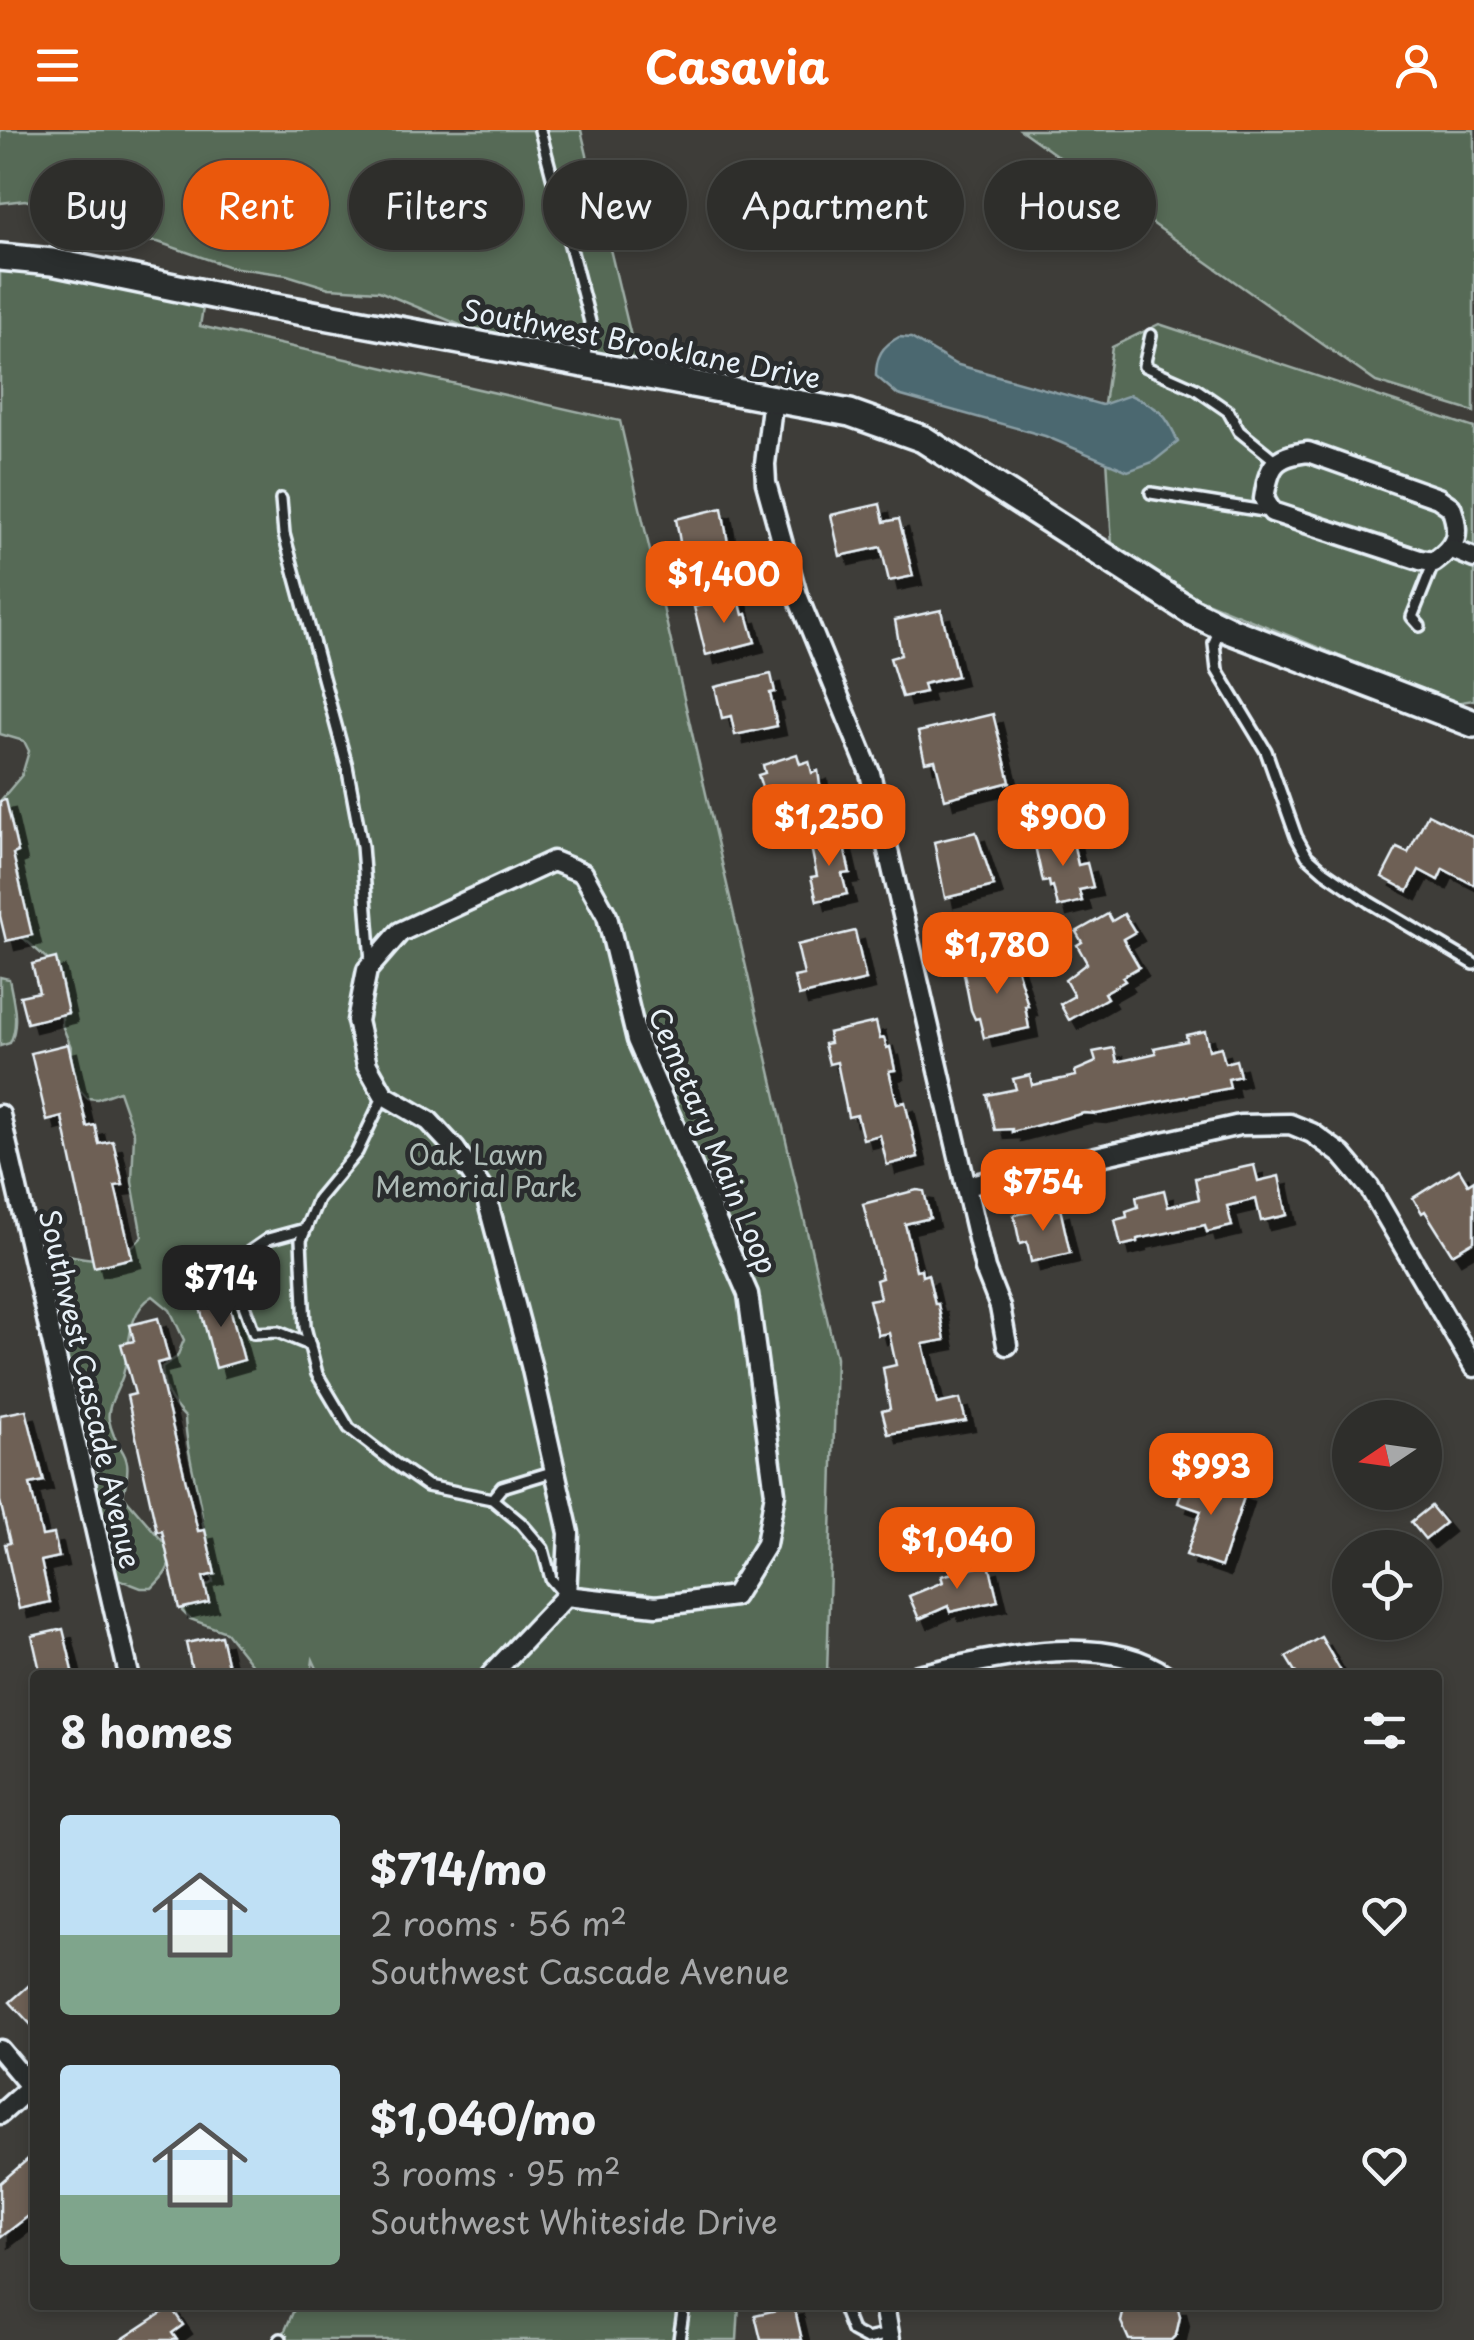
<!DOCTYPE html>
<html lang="en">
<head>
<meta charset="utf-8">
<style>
	:root { --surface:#2e2e2b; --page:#363633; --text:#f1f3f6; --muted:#a7a8a9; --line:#494a47; --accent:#ea580c }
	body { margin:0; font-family:"Playpen Sans",sans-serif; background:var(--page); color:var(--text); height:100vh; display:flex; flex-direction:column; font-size:38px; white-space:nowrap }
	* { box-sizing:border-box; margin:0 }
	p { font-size:32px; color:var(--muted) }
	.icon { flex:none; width:55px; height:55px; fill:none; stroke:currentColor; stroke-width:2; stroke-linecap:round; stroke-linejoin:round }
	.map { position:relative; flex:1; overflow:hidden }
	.sheet { position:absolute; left:30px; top:1540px; width:1412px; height:640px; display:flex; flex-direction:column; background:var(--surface); border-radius:10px; box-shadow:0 5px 15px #0003,0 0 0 2px var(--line) }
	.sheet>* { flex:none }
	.banner { position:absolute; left:30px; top:30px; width:1415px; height:90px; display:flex; gap:20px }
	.needle { width:65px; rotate:257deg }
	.buttons { position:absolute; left:1332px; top:1270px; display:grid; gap:20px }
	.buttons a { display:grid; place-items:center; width:110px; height:110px; border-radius:50%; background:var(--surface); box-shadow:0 5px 15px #0003,0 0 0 2px var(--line); font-size:50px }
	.price { position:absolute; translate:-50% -85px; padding:0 22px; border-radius:20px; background:var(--accent); color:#fff; font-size:32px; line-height:65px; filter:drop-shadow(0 2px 5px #0008) }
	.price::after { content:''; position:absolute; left:50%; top:60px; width:30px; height:22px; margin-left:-15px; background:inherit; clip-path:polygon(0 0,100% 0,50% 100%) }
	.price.active { background:#222; color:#fff }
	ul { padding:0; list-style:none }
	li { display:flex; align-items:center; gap:30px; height:250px; padding:0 30px }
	li span { display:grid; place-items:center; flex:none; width:280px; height:200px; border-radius:10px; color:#555 }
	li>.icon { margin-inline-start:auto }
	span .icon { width:120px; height:120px; fill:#fffc; stroke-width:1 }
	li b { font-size:42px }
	h2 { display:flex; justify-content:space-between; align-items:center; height:120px; padding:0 30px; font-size:42px }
	.tag { padding:0 35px; border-radius:45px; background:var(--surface); box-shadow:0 5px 15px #0003,0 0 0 2px var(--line); font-size:35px; line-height:90px }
	.tag.active { background:var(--accent); color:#fff }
	header { display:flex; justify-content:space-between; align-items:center; height:130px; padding:0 30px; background:var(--accent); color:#fff; font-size:45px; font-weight:700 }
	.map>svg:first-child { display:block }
	.green { fill:#566a56; stroke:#9faea7; stroke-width:2.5 }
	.water { fill:#4c6870; stroke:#8a9fa6; stroke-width:2.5 }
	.building { fill:#6e6154; stroke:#e8f1f8; stroke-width:2.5; filter:url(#shadow) }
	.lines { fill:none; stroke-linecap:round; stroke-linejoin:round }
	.lane-casing { stroke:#e8f1f8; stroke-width:16 }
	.street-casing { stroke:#e8f1f8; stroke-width:25 }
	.secondary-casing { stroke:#e8f1f8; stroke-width:32 }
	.lane { stroke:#2a2d2e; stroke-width:9 }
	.street { stroke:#2a2d2e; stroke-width:18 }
	.secondary { stroke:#2a2d2e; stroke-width:25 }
	.labels { text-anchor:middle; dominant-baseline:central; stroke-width:10; stroke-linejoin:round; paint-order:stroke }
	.street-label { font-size:28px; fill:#e8f1f8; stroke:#2a2d2e }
	.park-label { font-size:28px; fill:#aebbb7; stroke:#2a2d2e }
</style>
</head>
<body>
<header><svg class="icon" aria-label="menu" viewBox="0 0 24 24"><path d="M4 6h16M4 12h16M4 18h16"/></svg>Casavia<svg class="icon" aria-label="person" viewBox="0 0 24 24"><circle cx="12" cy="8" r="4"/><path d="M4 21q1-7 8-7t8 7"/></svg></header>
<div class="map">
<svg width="1474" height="2210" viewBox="0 0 1474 2210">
	<defs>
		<filter id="shadow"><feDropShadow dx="9" dy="9" stdDeviation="0" flood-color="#0009"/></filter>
	</defs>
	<rect width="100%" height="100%" fill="#3e3d39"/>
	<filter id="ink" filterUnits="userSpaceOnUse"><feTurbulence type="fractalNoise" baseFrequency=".01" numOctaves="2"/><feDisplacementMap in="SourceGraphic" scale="20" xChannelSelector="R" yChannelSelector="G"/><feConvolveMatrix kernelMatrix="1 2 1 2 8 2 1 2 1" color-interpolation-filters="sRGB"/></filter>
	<g filter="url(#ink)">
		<!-- green -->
		<g class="green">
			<path d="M0,0h581l11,46c18,7 37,10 41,30l-6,9 -23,9 36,150 -87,-23 -2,-7 -72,-11 -100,-42 -50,-3 -42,-13 -57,-8 -72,-25 -59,-4 -64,-35 -10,-3 -25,3z"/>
			<path d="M1021,0h453v282l-98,-30z"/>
			<path d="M0,130l195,41 8,7 -3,18 420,95 216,936 -9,318h-507l-7,-15 -2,15h-51l-34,-43 -36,-13 -8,-8 3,-12 28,-17c-6,-24 -8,-47 -12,-71 -5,-32 -15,-61 -16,-94 -15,-15 -22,-28 -23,-50l15,-10 7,-17 -14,-30 -17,-14c-27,16 -23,53 -30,79 -4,14 -17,31 -14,45 8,38 27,26 14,75l48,56c0,18 -7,25 -19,37h-11l-31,-12 -22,-86 9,-7 1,-11 -4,-10 -15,-15 -24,-114 -6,-50 6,-23 9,-6c34,8 53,10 78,-17l-10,-55 2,-48 -15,-43 -22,8 -10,-1 -14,-16 -2,-35 -9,-22v-39l-3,-11 -14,-18 -24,-21 -20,-124v-12l21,-25 7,-24 -5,-10 -24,-7z"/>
			<path d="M1159,194l315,104v272l-19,3 -256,-104 -87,-53 -8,-142 8,-57z"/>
			<path d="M0,847l9,2c4,21 11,44 1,64l-10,3z"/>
			<path d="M296,2175h443l-2,35h-456z"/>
		</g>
		<!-- water -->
		<path class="water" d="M899,207l12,1 44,26 147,41 28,-10c28,12 37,19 48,47l-25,20 -25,9 -83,-35 -147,-41 -22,-19c0,-20 6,-30 23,-39z"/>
		<!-- building -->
		<g class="building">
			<path d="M880,374l4,18 15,-3 14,57 -24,5 -8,-34 -41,9 -9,-41z"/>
			<path d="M722,378l8,47 -46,10 -8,-46z"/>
			<path d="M738,466l5,19 4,-1 8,28 -49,13 -12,-48z"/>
			<path d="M941,480l16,66 -34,8 2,8 -23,5 -12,-39 11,-3 -6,-35z"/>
			<path d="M771,544l4,18 -5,1 7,33 -42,9 -4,-19 -9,2 -7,-31z"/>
			<path d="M993,584l17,68 -65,17 -10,-39 -10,2 -7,-30z"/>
			<path d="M797,624l3,10 9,-3 3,12 6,-2 5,35 -49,18 -16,-49 7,-2 -2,-8z"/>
			<path d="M6,670l12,52 -5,2 19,81 -26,6 -6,-25v-115z"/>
			<path d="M1428,684l46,23v48l-31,-16 -5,11 -19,-10 -11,21 -26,-14 15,-29 11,5z"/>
			<path d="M976,702l18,54 -49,12 -11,-56z"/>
			<path d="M1071,703l7,32 9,-2 6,24 -14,3 3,11 -24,6 -5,-21 -3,1 -1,-6 -6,1 -9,-41z"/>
			<path d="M826,708l2,7 15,-2 7,30 -8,1 5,20 -30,7 -6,-24 6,-1 -7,-34z"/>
			<path d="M1108,784l4,7 12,-7 11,18 -12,7 16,28 -17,10 3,4 -21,12 3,5 -38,22 -9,-16 14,-8 -9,-16 22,-17 -10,-18 5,-3 -6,-10z"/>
			<path d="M855,801l11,49 -67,16 -5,-19 10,-2 -7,-30z"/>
			<path d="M56,828l12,55 -41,10 -7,-27 19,-4 -7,-28z"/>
			<path d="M1014,828l14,48h-3l4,22 -45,10 -5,-20 -4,1 -4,-9 -8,-41z"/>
			<path d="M876,892l4,17 4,-1 3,10 3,-1 5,23 -6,1 8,33 8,-2 13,55 -31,8 -7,-30 -17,4 -6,-24 -9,2 -11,-55 -8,2 -5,-20 6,-1 -2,-10z"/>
			<path d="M1205,901l4,19 12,-3 4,16 11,-3 4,16 -12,3 2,9 -133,26 -13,-1 -72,19v-3l-17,1 -8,-35 29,-6 -3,-10 17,-4 2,10 44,-9 -1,-5 21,-9 -3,-10 21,-4 3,14 39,-9 -2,-5 33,-7 -1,-6z"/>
			<path d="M68,914l19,83 8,-2 4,19 14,-3 10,44 -8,1 17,72 -38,9 -32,-150 -15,4 -16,-68z"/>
			<path d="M1254,1035l4,16 21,-5 8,39 -26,6 -5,-22 -29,7 5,20 -25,6 -2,-7 -68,14v3l-16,4 -6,-26 12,-3 -1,-6 12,-4 -2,-10 28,-7 4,17 31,-8 -4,-21z"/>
			<path d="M1459,1039l9,15 6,-4v61l-22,13 -27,-43 -3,2 -9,-15z"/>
			<path d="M917,1060l7,1 6,27 -25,6 11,46 5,-1 1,7 6,-2 7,30h3l7,36 -22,4 14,60 23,-5 6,22 -78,13 -6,-23 8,-2 -7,-41 13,-3 -7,-32 -11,2 -9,-35 11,-2 -4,-18 6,-2 -19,-74z"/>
			<path d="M1050,1078v3l10,-3 10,45 -39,9 -4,-20 -7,2 -6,-29z"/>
			<path d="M226,1163l18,67 -28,8 -18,-68z"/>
			<path d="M158,1188l11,42 -12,3 41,168 7,-1 10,44 -12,3 6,25 -30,7 -17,-78 -5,1 -30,-136 8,-2 -14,-50 13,-3 -4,-16z"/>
			<path d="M26,1280l18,71 -14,3 12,52 12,-2 5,23 -18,4 9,41 -31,7 -14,-65 5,-1 -10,-42v-86z"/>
			<path d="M1187,1345l58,19 -24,73 -35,-12 15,-44 -23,-8z"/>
			<path d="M1431,1376l14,17 -20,16 -14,-17z"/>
			<path d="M989,1434l9,37 -48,11 -2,-6 -29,13 -10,-23 34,-14 -2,-6z"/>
			<path d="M63,1499l11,46h-33l-9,-39z"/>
			<path d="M221,1506l9,39h-37l-7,-32z"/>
			<path d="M1321,1507l22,38h-46l-11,-18z"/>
			<path d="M35,1850v49l-25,-27z"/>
			<path d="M35,2023v58l-35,27v-55z"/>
			<path d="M1125,2175h52l3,12 -4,18 -5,5h-42l-8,-18z"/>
			<path d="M794,2176l8,34h-41l-6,-25z"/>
			<path d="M171,2177l12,18 -11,8 5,7h-56z"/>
		</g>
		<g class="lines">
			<defs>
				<g id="lane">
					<path d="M540,0l50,192 -6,39"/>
					<path d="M1151,205l-7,31 52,23 32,22 11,20 37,30"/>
					<path d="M1151,363l119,19"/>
					<path d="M281,369l3,35 63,232 15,80 9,116"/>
					<path d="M1420,496l-8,-9 22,-55"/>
					<path d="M1220,499l-6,14 3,27 49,81 30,85 11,20 17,15 45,31 105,62"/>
					<path d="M384,965l-27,57 -39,47 -17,41 4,87 12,47 32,54 45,35 33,23 65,13 29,24 22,26 8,30 12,14"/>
					<path d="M305,1099l-37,10 -29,20v32l15,42 24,-1 32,13"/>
					<path d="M492,1369l10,-12 53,-16"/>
					<path d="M842,2175l10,26 15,8 22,-5"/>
					<path d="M280,2210l1,-1"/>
					<path d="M679,2210l5,-35"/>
				</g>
				<g id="street">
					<path d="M773,268l-8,66 1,19 31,112 73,178 115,496 15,38 7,38"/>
					<path d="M1308,322l130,46 13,9c10,27 6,39 -17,55l-14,-2 -148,-48 -8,-13c5,-33 9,-43 44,-47z"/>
					<path d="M1452,419l22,9"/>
					<path d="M0,985l129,560"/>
					<path d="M966,1056l274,-61 50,-1 22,9 30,22 27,32 105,180"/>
					<path d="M491,1545l75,-79 3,-63 -38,-168 -45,-170 -31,-46 -26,-28 -45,-26 -17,-30 -10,-44 10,-51 33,-38 153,-71 30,12 24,43 30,124 111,254 27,199 -9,51 -32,52 -78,10 -90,-10"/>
					<path d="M918,1545c70,-15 183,-46 247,0"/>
					<path d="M0,1920l35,42"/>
					<path d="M0,1984l35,-31"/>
					<path d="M884,2175l6,35"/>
				</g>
				<path id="secondary" d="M0,127l52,5 185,38 613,113 73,26 269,173 39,19 243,93"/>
			</defs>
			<!-- lane casing -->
			<use href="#lane" class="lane-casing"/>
			<!-- street casing -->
			<use href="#street" class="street-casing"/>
			<!-- secondary casing -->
			<use href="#secondary" class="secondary-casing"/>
			<!-- lane -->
			<use href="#lane" class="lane"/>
			<!-- street -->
			<use href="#street" class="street"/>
			<!-- secondary -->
			<use href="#secondary" class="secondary"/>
		</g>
	</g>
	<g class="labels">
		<!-- street labels -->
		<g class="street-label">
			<text transform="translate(642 213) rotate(11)">Southwest Brooklane Drive</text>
			<text transform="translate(714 1010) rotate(67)">Cemetary Main Loop</text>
			<text transform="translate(91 1259) rotate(77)">Southwest Cascade Avenue</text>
		</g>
		<!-- park labels -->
		<g class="park-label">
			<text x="476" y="1023">Oak Lawn<tspan x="476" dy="32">Memorial Park</tspan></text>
		</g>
	</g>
</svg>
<div class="buttons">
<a><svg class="needle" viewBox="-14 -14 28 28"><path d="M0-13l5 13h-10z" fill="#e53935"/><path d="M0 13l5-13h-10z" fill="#a7a8a9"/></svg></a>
<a><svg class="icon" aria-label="locate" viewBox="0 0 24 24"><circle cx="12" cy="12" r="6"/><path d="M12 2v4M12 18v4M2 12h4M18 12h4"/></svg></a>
</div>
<b class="price" style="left:724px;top:496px">$1,400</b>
<b class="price" style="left:829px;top:739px">$1,250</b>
<b class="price" style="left:1063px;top:739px">$900</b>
<b class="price" style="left:997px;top:867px">$1,780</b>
<b class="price" style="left:1043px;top:1104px">$754</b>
<b class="price active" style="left:221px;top:1200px">$714</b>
<b class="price" style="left:1211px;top:1388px">$993</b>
<b class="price" style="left:957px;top:1462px">$1,040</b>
<div class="banner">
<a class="tag">Buy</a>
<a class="tag active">Rent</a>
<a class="tag">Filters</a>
<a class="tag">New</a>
<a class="tag">Apartment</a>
<a class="tag">House</a>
</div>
<section class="sheet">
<h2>8 homes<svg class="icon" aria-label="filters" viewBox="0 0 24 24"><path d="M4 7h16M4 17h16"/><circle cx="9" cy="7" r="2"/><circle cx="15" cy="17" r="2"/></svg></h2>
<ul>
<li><span style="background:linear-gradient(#bfe0f5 60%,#7fa58c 0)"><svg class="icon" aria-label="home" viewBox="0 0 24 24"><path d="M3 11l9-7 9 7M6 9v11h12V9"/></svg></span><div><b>$714/mo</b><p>2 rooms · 56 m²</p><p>Southwest Cascade Avenue</p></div><svg class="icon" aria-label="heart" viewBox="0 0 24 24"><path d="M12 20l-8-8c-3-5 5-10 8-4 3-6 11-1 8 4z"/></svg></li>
<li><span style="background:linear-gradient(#bfe0f5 65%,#7fa58c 0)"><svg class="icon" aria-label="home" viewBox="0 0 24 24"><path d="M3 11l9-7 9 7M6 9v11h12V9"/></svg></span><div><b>$1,040/mo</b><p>3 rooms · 95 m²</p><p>Southwest Whiteside Drive</p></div><svg class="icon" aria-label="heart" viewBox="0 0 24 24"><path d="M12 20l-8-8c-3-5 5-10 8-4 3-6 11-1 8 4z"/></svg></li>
</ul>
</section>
</div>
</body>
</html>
